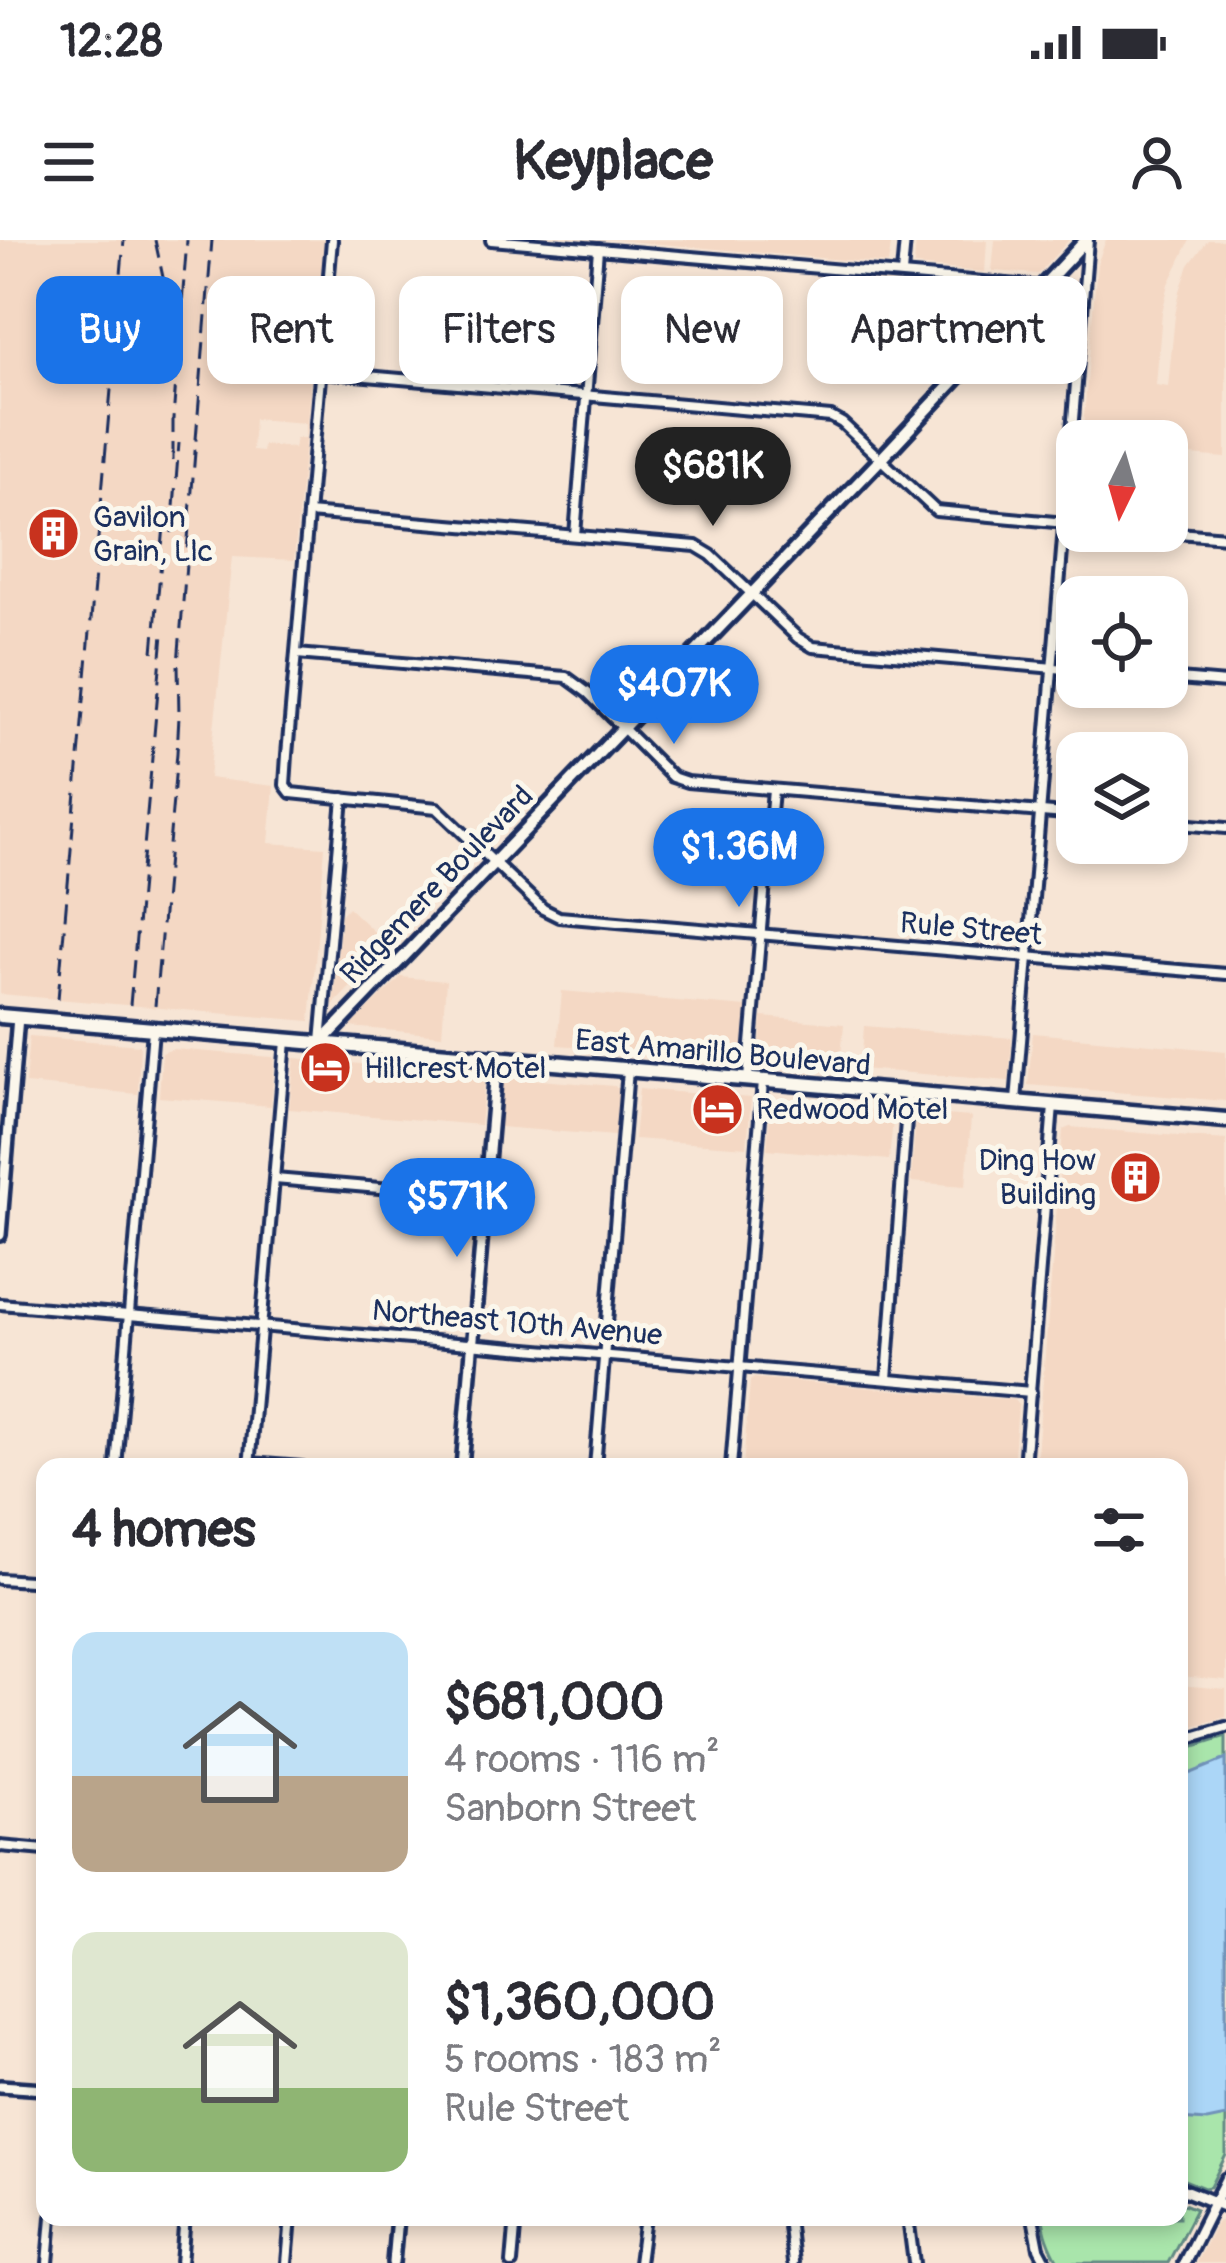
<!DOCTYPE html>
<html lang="en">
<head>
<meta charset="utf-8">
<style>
	:root { --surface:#fff; --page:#f2f2f3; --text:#2b2b33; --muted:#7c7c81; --accent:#1a73e8 }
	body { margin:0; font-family:Pangolin,sans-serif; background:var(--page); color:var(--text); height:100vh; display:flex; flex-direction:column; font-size:45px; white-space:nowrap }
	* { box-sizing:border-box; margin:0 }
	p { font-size:39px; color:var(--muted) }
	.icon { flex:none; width:66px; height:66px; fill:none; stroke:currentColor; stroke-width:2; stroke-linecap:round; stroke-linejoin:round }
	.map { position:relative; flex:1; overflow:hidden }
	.panel { position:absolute; left:36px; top:1218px; width:1152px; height:768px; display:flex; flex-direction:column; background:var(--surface); border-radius:24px; box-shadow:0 6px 18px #0003 }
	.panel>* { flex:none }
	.guide { position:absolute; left:36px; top:36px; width:1155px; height:108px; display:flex; gap:24px }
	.needle { width:78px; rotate:185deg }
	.buttons { position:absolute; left:1056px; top:180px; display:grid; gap:24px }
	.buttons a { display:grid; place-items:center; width:132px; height:132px; border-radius:24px; background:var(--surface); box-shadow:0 6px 18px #0003; font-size:60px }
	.price { position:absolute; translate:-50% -102px; padding:0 27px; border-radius:42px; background:var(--accent); color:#fff; font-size:39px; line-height:78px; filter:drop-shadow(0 3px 6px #0008) }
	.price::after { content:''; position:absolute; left:50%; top:72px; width:36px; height:27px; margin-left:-18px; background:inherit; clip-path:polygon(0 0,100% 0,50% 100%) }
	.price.selected { background:#222; color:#fff }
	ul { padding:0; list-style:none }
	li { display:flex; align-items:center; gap:36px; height:300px; padding:0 36px }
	li span { display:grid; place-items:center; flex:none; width:336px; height:240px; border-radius:24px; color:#555 }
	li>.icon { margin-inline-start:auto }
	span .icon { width:144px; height:144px; fill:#fffc; stroke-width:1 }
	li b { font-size:51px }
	h2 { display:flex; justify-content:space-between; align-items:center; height:144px; padding:0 36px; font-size:51px }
	.pill { padding:0 42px; border-radius:24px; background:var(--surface); box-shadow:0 6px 18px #0003; font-size:42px; line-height:108px }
	.pill.selected { background:var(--accent); color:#fff }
	.status { display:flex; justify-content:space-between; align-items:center; height:84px; padding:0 60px; background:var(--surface); direction:ltr }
	.status svg { height:33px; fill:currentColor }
	header { display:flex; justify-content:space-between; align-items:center; height:156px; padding:0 36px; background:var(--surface); font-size:54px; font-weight:700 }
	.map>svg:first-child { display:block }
	.built { fill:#f4d8c4; fill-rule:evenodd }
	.green { fill:#a9e5ab; stroke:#628a84; stroke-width:3 }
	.water { fill:#abd6f7; stroke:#7193ba; stroke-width:3 }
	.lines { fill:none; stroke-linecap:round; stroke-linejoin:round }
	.minor-casing { stroke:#1b2f5e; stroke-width:16 }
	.tertiary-casing { stroke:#1b2f5e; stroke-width:18 }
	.secondary-casing { stroke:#1b2f5e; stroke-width:20 }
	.trunk-casing { stroke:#1b2f5e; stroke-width:21 }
	.minor { stroke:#fbf7ec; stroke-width:8 }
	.tertiary { stroke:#fbf7ec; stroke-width:9 }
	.secondary { stroke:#fbf7ec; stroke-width:10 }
	.trunk { stroke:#fbf7ec; stroke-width:12 }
	.rail { stroke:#1b2f5e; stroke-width:3; stroke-dasharray:18 9; stroke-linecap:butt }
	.labels { text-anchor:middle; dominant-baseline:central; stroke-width:10; stroke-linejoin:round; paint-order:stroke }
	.poi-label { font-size:30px; fill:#1b2f5e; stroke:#fbf7ec; text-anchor:start }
	.street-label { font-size:30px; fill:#1b2f5e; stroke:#fbf7ec }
</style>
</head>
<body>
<div class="status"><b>12:28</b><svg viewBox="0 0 49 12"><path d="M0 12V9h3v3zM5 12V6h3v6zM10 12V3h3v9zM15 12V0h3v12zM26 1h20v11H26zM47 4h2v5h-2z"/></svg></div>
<header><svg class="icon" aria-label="menu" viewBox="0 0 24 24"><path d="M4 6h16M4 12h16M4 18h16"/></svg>Keyplace<svg class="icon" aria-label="person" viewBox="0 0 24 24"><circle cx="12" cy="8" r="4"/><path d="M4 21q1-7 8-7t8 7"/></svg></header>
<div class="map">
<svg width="1226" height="2023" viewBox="0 0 1226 2023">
	<rect width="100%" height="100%" fill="#f7e5d5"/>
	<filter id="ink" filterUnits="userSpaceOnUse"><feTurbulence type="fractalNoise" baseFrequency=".00833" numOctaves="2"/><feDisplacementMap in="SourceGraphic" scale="24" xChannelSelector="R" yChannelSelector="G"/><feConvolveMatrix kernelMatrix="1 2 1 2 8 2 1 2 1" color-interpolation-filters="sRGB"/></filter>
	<g filter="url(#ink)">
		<!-- built -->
		<g class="built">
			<path d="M0,0h324l-30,320 -62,-3 -23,221 65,8 -5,57 56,4 -15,174 -310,-27zM254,179l51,4v15h-9l-2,10 -31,-3 -1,7 -10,-1z"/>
			<path d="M616,0h276l-4,24z"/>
			<path d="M916,0h71l-2,32 -71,-6z"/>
			<path d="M995,0h74l-31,34 -46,-3z"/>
			<path d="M1106,0h84l-21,44 -7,28 -6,73 12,2 7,-72 5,-24 9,-26 19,-25h18v218l-59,-5v-12h-85l15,-177z"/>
			<path d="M348,667l42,40 -57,58 8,-90z"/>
			<path d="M401,737l45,4 -4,54 -92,-8z"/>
			<path d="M562,751l185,16 -5,52 -185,-14z"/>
			<path d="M762,777l82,7 -4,43 -81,-7z"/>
			<path d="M864,786l148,12 -3,43 -148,-12z"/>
			<path d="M1033,793l193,18v50l-198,-16z"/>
			<path d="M29,796l111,9 -2,49 -113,-10z"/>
			<path d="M173,809l100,8 2,2 -4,47 -112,-9 3,-44z"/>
			<path d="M295,818l187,17 3,3 -5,47 -191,-16z"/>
			<path d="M503,837l111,9 5,2 -4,48 -116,-9z"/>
			<path d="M639,849l112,9 -4,49 -113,-8z"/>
			<path d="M771,860l123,11 -5,49 -122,-11z"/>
			<path d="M919,873l52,4 -5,69 -55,-4 5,-68z"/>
			<path d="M1070,887l156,13v540l-47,-4v-209h-143l27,-337z"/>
			<path d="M754,1138l260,22 4,5 -5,62h-270l7,-86z"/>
			<path d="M1179,1445l47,4v28l-47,13z"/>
			<path d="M1222,1980l4,1v42h-30l20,-40z"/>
		</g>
		<!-- green -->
		<g class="green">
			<path d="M1226,1496v419l-16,32 -6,1 -25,-10v-427z"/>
			<path d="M1179,1962l17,7 -28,54h-109c-8,-14 -15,-29 -16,-46h136z"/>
		</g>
		<!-- water -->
		<path class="water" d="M1226,1519v358l-19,4 -28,-2v-341z"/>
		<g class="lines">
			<defs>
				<g id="minor">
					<path d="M332,0l-45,515 -2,30 6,8 146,15 106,101 16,8 667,57"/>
					<path d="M491,0l552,47c16,-1 31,-4 38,13"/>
					<path d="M902,34l3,-34"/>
					<path d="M321,132l510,45 11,6 94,88 141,13"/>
					<path d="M308,273l388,33 15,9 87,83 15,9 264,23"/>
					<path d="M1154,291l72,6"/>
					<path d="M575,295l23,-286"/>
					<path d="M297,414l269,23 22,16 84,84 15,5 390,33"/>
					<path d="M1167,438l59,5"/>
					<path d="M1167,583l59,5"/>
					<path d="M321,802l22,-244"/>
					<path d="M748,839l25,-289"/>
					<path d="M1016,861l72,-861"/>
					<path d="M275,939l209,18"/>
					<path d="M0,1064l1031,88"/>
					<path d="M887,1139l21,-285"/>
					<path d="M250,1223l52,4"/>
					<path d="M116,1227l37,-437"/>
					<path d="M249,1227l37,-426"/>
					<path d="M595,1227l33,-397"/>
					<path d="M731,1227l32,-385"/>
					<path d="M1024,1227l29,-361"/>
					<path d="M0,1339l45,3"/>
					<path d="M1179,1501l47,-14"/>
					<path d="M0,1606l45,4"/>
					<path d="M788,1977l5,46"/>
					<path d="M908,1977l6,46"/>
					<path d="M1033,1977l6,31 8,15"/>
					<path d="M48,2023l4,-46"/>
					<path d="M181,2023l4,-46"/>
					<path d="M287,2023l4,-46"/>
					<path d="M512,2023l4,-46"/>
					<path d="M639,2023l6,-46"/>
				</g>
				<g id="tertiary">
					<path d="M0,995l18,-218"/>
					<path d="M462,1227l35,-410"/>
					<path d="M0,1846l45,3"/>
					<path d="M1179,1948l47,19"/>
					<path d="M393,2023l4,-46"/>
					<path d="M1184,2023l42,-84"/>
				</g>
				<path id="secondary" d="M321,803l559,-583 206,-220"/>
				<path id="trunk" d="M0,776l1226,104"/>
			</defs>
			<!-- minor casing -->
			<use href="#minor" class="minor-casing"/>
			<!-- tertiary casing -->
			<use href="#tertiary" class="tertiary-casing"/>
			<!-- secondary casing -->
			<use href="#secondary" class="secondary-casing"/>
			<!-- trunk casing -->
			<use href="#trunk" class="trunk-casing"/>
			<!-- minor -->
			<use href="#minor" class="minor"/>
			<!-- tertiary -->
			<use href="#tertiary" class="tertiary"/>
			<!-- secondary -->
			<use href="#secondary" class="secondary"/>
			<!-- trunk -->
			<use href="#trunk" class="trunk"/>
			<!-- rail -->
			<g class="rail">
				<path d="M155,0l18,84"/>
				<path d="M173,221v-42l14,-179"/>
				<path d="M172,293l7,-90"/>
				<path d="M153,412l12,-138"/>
				<path d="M58,759l66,-759"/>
				<path d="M130,765l33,-371"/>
				<path d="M155,766l22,-253 2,-37 -1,-52 34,-424"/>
			</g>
		</g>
	</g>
	<!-- icons -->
	<defs>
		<symbol id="building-disc" viewBox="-11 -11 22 22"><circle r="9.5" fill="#c8321e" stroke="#fbf7ec"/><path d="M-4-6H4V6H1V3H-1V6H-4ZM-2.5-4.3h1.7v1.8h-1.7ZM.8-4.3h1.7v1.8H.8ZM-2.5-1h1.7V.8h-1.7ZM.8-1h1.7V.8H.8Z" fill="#fff"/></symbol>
		<symbol id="hotel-disc" viewBox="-11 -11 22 22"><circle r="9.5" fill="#c8321e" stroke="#fbf7ec"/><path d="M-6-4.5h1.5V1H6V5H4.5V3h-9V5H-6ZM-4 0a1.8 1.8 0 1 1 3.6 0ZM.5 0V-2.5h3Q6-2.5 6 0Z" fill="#fff"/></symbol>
	</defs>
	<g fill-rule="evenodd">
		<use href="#building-disc" x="24" y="264" width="59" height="59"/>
		<use href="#hotel-disc" x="296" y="798" width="59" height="59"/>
		<use href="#hotel-disc" x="688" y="840" width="59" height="59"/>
		<use href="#building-disc" x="1106" y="908" width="59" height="59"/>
	</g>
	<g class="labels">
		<!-- poi labels -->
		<g class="poi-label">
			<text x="93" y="277">Gavilon<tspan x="93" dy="34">Grain, Llc</tspan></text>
			<text x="364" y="828">Hillcrest Motel</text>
			<text x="756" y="869">Redwood Motel</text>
			<text x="1096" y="920" text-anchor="end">Ding How<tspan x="1096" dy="34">Building</tspan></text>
		</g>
		<!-- street labels -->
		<g class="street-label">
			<text transform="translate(437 645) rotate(-46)">Ridgemere Boulevard</text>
			<text transform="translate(971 689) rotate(5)">Rule Street</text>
			<text transform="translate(723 813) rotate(5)">East Amarillo Boulevard</text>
			<text transform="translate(517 1083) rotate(5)">Northeast 10th Avenue</text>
		</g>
	</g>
</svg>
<div class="buttons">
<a><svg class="needle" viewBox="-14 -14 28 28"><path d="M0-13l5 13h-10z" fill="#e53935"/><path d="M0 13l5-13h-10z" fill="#7c7c81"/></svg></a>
<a><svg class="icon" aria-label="locate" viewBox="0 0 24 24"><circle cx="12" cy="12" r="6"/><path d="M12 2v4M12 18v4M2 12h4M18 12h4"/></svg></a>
<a><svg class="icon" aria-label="layers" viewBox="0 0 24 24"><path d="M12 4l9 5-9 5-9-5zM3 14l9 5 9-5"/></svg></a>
</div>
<b class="price selected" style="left:713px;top:289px">$681K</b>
<b class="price" style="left:674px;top:507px">$407K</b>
<b class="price" style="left:739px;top:670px">$1.36M</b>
<b class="price" style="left:457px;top:1020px">$571K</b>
<div class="guide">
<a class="pill selected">Buy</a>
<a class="pill">Rent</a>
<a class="pill">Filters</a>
<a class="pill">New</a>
<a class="pill">Apartment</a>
</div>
<section class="panel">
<h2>4 homes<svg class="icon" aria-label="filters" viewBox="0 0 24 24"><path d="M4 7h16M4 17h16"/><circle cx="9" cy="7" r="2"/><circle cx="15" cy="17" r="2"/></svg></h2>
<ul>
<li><span style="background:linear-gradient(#bfe0f5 60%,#b9a48a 0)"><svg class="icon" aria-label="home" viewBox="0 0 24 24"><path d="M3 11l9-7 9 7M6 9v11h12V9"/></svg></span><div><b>$681,000</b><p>4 rooms · 116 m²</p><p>Sanborn Street</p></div></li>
<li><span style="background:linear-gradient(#dfe7d0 65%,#8fb573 0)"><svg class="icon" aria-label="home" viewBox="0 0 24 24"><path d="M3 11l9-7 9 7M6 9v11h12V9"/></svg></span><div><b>$1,360,000</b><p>5 rooms · 183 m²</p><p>Rule Street</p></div></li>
</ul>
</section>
</div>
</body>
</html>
